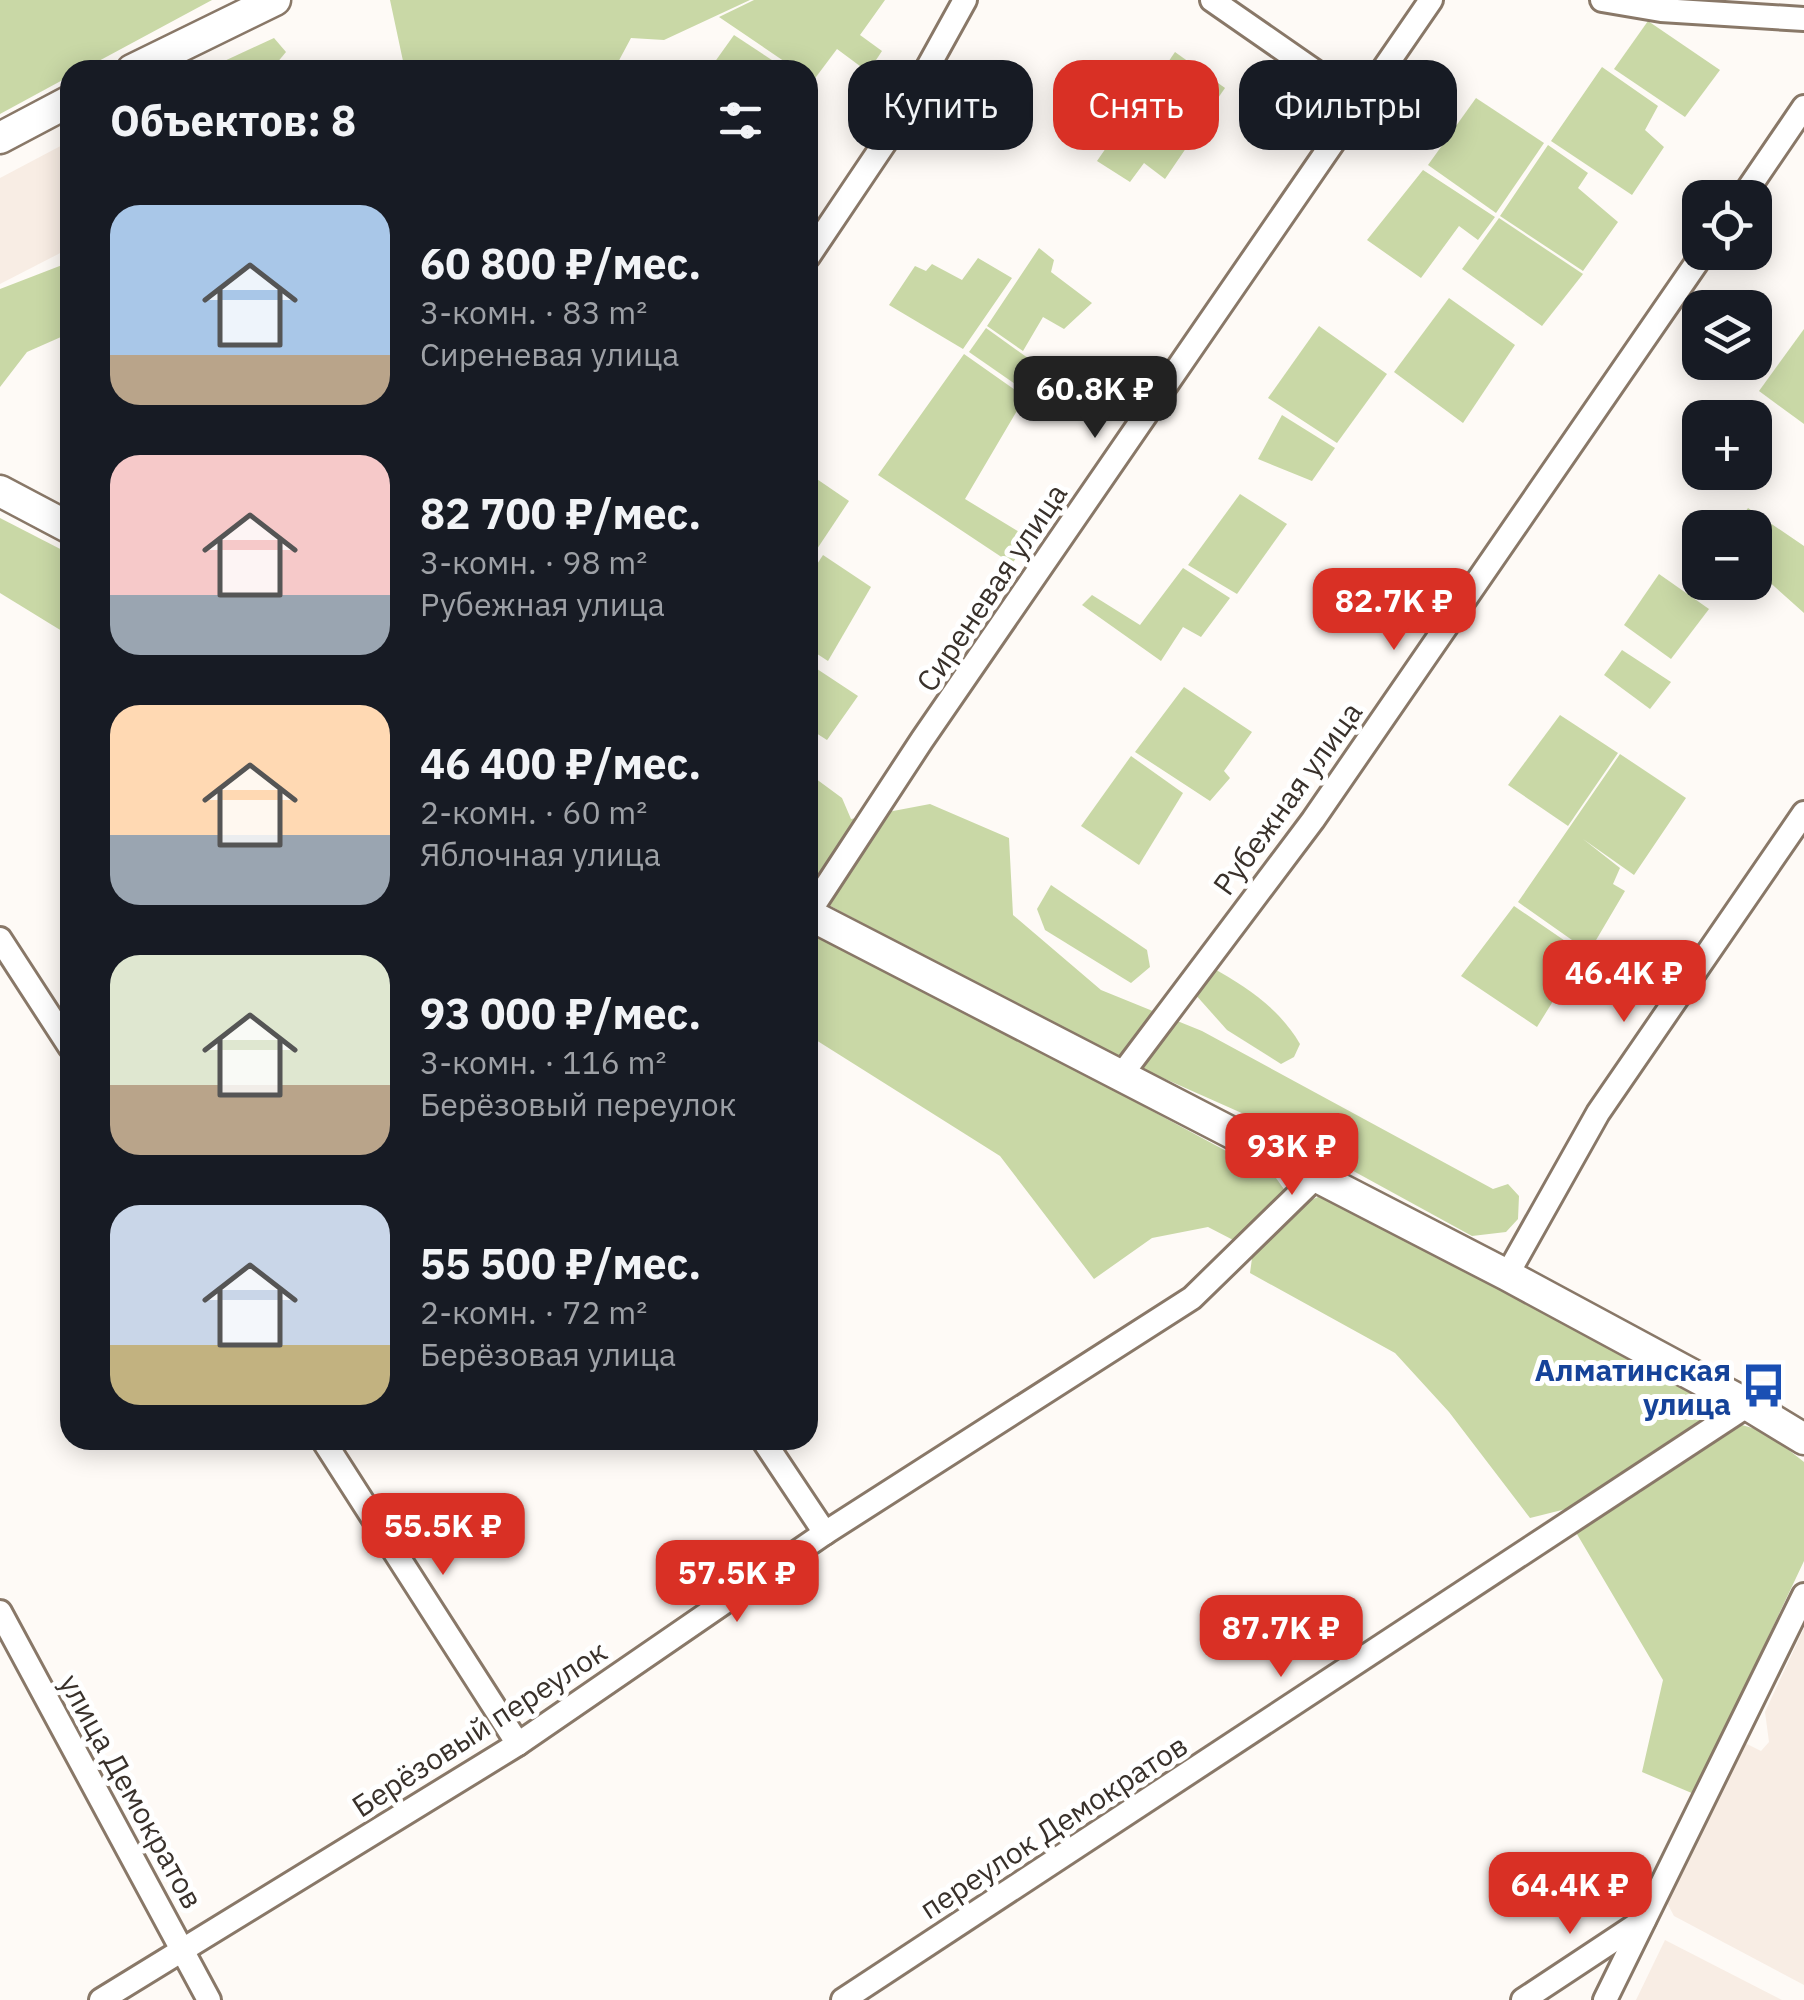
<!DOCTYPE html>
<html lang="ru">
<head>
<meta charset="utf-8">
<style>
	:root { --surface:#171b24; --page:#242831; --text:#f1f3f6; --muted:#9ea1a6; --accent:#d93025 }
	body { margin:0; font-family:"IBM Plex Sans",sans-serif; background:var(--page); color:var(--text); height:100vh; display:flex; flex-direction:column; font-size:38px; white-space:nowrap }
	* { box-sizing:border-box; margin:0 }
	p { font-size:32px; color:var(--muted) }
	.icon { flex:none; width:55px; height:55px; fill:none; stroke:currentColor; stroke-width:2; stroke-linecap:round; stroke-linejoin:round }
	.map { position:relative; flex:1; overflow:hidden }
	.drawer { position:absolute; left:60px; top:60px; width:758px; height:1390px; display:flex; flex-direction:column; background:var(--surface); border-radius:30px; box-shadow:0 5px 25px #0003 }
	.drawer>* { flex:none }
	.top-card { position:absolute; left:848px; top:60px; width:805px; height:90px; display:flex; gap:20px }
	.controls { position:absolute; left:1682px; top:180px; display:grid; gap:20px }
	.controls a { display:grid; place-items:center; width:90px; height:90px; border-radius:20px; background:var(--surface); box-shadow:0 5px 25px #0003; font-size:50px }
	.price { position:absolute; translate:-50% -85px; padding:0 22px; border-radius:20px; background:var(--accent); color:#fff; font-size:32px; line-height:65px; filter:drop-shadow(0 2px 5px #0008) }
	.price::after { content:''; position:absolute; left:50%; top:60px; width:30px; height:22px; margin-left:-15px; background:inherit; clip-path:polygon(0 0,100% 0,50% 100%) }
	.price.current { background:#222; color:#fff }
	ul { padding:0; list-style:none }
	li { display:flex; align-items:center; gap:30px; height:250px; padding:0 50px }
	li span { display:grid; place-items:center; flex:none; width:280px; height:200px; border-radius:30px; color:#555 }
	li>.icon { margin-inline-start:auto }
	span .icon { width:120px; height:120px; fill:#fffc; stroke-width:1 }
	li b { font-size:42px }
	h2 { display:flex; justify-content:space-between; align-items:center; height:120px; padding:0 50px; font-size:42px }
	.tag { padding:0 35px; border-radius:30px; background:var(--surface); box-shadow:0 5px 25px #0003; font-size:35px; line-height:90px }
	.tag.current { background:var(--accent); color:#fff }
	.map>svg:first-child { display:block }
	.built { fill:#f8ede4 }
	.green { fill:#c9d8a6 }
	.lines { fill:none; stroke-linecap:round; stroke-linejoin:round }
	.street-casing { stroke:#897868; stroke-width:28 }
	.secondary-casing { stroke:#897868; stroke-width:35 }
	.street { stroke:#fff; stroke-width:22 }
	.secondary { stroke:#fff; stroke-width:30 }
	.labels { text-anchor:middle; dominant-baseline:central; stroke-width:10; stroke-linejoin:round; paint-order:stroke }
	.street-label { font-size:30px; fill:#39312b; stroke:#fff }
	.transit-label { font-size:30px; font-weight:bold; fill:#164399; stroke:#fff; text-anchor:end }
</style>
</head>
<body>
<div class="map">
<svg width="1804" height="2000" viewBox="0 0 1804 2000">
	<rect width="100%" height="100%" fill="#fefaf6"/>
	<!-- built -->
	<g class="built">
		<path d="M70,141v107l-70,36v-106z"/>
		<path d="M1804,1628v357l-130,-69 -9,-17 80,-156 16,8 8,-9 -4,-30z"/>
		<path d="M1665,1940l117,60h-146z"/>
	</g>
	<!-- green -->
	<g class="green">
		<path d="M0,0h212l-130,70h-12v6l-70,38z"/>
		<path d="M390,0h360l-86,40 -33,-2 -15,28 -8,4h-221l16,-9z"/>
		<path d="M754,0h131l-25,35 22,16 -14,21 -31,-23 -24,32 -5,-4v-7h-11l-78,-53z"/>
		<path d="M1648,21l72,49 -35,47 -71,-48z"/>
		<path d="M734,35l53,35h-78z"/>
		<path d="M274,38l12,14 -15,18h-50l-1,-7z"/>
		<path d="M1175,52l50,36 -16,23 -49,-37z"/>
		<path d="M1602,67l56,39 -13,24 19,17 -32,48 -81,-54z"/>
		<path d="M1142,96l53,39 -30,44 -21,-16 -14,19 -33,-21z"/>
		<path d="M1476,98l68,45 -48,70 -68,-48z"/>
		<path d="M1548,145l40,28 -10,15 40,34 -35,49 -83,-55z"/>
		<path d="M1423,170l72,47 -17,23 -19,-14 -38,52 -54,-38z"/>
		<path d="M1499,218l84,56 -41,52 -80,-57z"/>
		<path d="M1039,248l15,12 -3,12 41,31 -28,26 -21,-12 -20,34 -36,-25z"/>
		<path d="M978,258l34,20 -49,71 -74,-44 26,-39 11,5 6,-7 30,16z"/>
		<path d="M70,262v71l-43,19 -27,35v-98z"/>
		<path d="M1449,298l66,47 -52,78 -69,-51z"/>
		<path d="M1319,326l68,48 -50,69 -69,-45z"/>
		<path d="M986,328l74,53 -16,23 -75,-52z"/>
		<path d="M1804,329v95l-45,-33z"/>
		<path d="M964,354l61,43 -60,102 64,39 -17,26 -134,-89z"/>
		<path d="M1282,415l53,33 -23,33 -54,-22z"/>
		<path d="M808,473l41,28 -34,51 -7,-5z"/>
		<path d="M1240,494l47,30 -50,70 -49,-29z"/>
		<path d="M1748,508l56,38v67l-49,-44v-41l-21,-1z"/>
		<path d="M0,518l70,36v82l-70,-43z"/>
		<path d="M823,555l48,32 -43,74 -20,-13v-70z"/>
		<path d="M1183,568l47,30 -29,39 -18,-10 -22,34 -79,-56 10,-10 48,30z"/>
		<path d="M1659,574l50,35 -38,50 -47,-34z"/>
		<path d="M1622,650l49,32 -21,27 -46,-34z"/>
		<path d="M808,663l50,33 -31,44 -11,-7 -8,12z"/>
		<path d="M1184,687l68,45 -28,39 6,7 -20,23 -75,-49z"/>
		<path d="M1560,715l58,38 -50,73 -60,-41z"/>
		<path d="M1620,754l66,44 -52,77 -51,-36 37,29 -7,16 12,7 -36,61 -71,-50z"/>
		<path d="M1131,756l52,37 -44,72 -58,-39z"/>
		<path d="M808,773l34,25 9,21 79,-15 79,34 4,77 88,75 101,41 291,158 15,-5 11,12 -1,23 -12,13 -34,4 -199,-109 -164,-73 -301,-160z"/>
		<path d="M1051,885l96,65 3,17 -19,16 -86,-53 -8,-21z"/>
		<path d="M1514,906l114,78 -19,21 -41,-28 -31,50 -76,-51z"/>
		<path d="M808,931l118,58 350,189 10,14 -49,50 -29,-15 -56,11 -58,41 -94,-123 -192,-121z"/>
		<path d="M1211,967c36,20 68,41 89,77l-6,13 -13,7 -54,-34 -33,-37z"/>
		<path d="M1325,1194l269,138 114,73 -10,21 -120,80 -48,12 -81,-106 -54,-59 -145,-80 3,-22 51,-48z"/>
		<path d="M1742,1425l24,7 38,30v99l-110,233 -52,-22 21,-92 -92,-156 70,-32 7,-13 84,-51z"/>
	</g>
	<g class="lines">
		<defs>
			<g id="street">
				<path d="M1212,0l147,102"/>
				<path d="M1602,0l59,10 143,9"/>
				<path d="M1742,198l62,-91"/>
				<path d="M808,257l84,-125 73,-132"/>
				<path d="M808,914l114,-174 509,-740"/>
				<path d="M0,939l70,108"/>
				<path d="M1119,1078l194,-258 391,-568"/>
				<path d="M1507,1275l91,-162 206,-300"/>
				<path d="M323,1440l195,304"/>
				<path d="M763,1440l62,93"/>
				<path d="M0,1612l209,388"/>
				<path d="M101,2000l417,-256 307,-211 367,-235 124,-121"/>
				<path d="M843,2000l905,-595"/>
				<path d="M1523,2000l121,-80"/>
				<path d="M1605,2000l199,-405"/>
			</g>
			<g id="secondary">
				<path d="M132,70l143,-70"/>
				<path d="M0,138l70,-37"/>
				<path d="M0,491l70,37"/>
				<path d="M808,914l699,361 241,130 56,34"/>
			</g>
		</defs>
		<!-- street casing -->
		<use href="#street" class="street-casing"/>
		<!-- secondary casing -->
		<use href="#secondary" class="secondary-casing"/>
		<!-- street -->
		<use href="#street" class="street"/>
		<!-- secondary -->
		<use href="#secondary" class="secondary"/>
	</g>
	<!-- icons -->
	<defs>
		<symbol id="bus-bare" viewBox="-9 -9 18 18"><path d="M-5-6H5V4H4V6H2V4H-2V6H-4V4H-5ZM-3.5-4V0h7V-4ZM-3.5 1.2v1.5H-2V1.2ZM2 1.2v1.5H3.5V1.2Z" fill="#1a4fb4" stroke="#fff" stroke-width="2.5" paint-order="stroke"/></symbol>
	</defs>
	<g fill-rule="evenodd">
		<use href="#bus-bare" x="1732" y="1354" width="63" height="63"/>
	</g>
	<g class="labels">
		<!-- street labels -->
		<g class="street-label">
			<text transform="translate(991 587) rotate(-56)">Сиреневая улица</text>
			<text transform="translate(1287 798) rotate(-54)">Рубежная улица</text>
			<text transform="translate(479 1728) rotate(-33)">Берёзовый переулок</text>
			<text transform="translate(132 1791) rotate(61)">улица Демократов</text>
			<text transform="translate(1053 1826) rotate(-33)">переулок Демократов</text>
		</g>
		<!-- transit labels -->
		<g class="transit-label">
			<text x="1731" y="1369">Алматинская<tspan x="1731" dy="34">улица</tspan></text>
		</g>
	</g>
</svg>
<div class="controls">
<a><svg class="icon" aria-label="locate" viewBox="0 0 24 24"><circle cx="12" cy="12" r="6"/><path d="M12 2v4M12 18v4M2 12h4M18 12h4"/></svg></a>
<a><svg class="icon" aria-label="layers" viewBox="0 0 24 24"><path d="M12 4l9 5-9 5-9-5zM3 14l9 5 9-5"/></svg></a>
<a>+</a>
<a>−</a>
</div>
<b class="price current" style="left:1095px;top:441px">60.8K ₽</b>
<b class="price" style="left:1394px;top:653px">82.7K ₽</b>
<b class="price" style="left:1624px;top:1025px">46.4K ₽</b>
<b class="price" style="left:1292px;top:1198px">93K ₽</b>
<b class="price" style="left:443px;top:1578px">55.5K ₽</b>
<b class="price" style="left:737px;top:1625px">57.5K ₽</b>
<b class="price" style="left:1281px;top:1680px">87.7K ₽</b>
<b class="price" style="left:1570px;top:1937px">64.4K ₽</b>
<div class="top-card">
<a class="tag">Купить</a>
<a class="tag current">Снять</a>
<a class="tag">Фильтры</a>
</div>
<section class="drawer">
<h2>Объектов: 8<svg class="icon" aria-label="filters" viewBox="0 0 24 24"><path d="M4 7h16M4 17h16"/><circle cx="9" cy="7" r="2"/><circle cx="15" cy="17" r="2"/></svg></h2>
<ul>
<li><span style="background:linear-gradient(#a9c7e8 75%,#b9a48a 0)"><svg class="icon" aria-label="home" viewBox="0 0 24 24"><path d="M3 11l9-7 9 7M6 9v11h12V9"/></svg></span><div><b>60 800 ₽/мес.</b><p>3-комн. · 83 m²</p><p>Сиреневая улица</p></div></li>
<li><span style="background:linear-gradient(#f6c9c9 70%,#9aa5b1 0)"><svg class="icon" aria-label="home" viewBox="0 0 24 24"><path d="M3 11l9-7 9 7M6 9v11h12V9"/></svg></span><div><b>82 700 ₽/мес.</b><p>3-комн. · 98 m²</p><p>Рубежная улица</p></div></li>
<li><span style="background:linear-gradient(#ffd9b3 65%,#9aa5b1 0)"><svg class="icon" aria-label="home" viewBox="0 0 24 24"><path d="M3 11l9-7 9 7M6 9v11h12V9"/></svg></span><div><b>46 400 ₽/мес.</b><p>2-комн. · 60 m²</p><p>Яблочная улица</p></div></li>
<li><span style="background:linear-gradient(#dfe7d0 65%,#b9a48a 0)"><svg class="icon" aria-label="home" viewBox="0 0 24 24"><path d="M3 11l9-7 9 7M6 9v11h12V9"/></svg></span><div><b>93 000 ₽/мес.</b><p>3-комн. · 116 m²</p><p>Берёзовый переулок</p></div></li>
<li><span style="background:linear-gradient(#c9d6e8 70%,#c2b280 0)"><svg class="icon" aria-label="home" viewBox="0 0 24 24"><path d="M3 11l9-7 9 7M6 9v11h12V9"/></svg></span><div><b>55 500 ₽/мес.</b><p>2-комн. · 72 m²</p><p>Берёзовая улица</p></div></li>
</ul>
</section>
</div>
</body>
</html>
